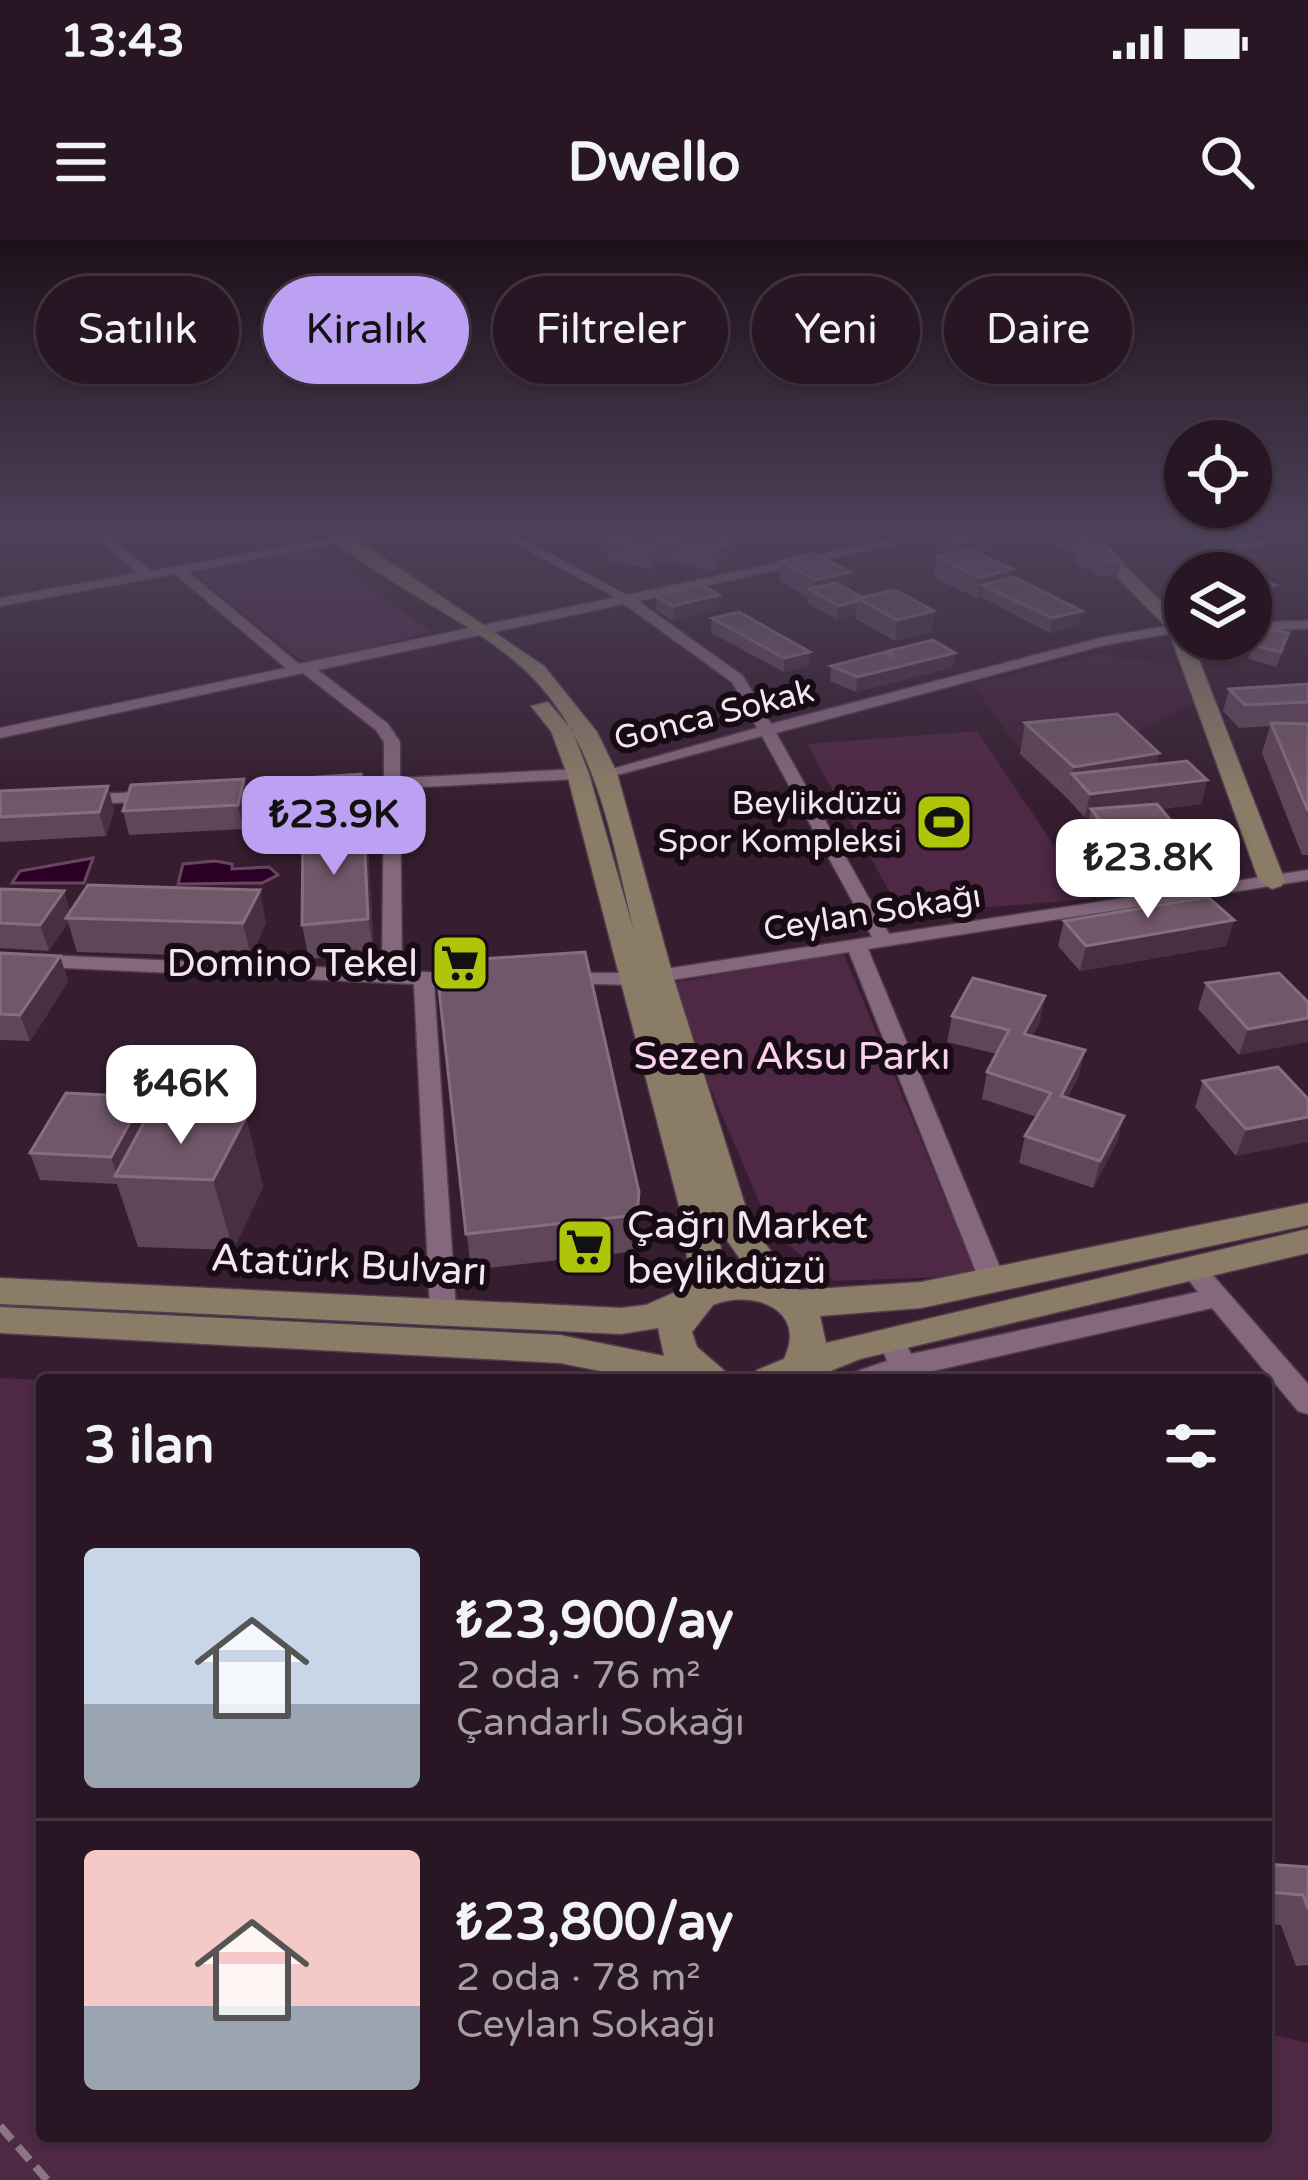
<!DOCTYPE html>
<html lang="tr">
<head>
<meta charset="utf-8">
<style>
	:root { --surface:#281624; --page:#342331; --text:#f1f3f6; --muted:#a59fa6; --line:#443541; --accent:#bca0f2 }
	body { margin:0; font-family:"Varela Round",sans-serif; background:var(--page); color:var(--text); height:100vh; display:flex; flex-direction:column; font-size:45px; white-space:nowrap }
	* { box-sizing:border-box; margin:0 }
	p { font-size:39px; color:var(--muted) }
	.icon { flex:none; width:66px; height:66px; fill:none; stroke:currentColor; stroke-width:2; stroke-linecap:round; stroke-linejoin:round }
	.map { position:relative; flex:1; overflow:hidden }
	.sheet { position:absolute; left:36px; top:1134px; width:1236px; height:768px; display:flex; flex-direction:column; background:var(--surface); border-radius:12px; box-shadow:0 3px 9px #0004,0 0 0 3px var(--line) }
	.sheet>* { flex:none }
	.guide { position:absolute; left:36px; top:36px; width:1236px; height:108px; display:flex; gap:24px }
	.buttons { position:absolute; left:1164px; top:180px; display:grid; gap:24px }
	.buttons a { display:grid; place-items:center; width:108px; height:108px; border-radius:50%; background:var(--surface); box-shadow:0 3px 9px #0004,0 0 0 3px var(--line); font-size:60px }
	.price { position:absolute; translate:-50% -102px; padding:0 27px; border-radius:24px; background:#fff; color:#222; font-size:39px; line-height:78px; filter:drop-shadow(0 3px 6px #0008) }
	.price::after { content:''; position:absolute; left:50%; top:72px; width:36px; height:27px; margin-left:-18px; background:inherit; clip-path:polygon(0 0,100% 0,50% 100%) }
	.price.active { background:var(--accent); color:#111 }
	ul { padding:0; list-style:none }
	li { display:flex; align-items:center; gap:36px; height:300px; padding:0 48px }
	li+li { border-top:3px solid var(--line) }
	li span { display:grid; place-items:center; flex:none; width:336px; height:240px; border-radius:12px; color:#555 }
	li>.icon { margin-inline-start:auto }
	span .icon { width:144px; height:144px; fill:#fffc; stroke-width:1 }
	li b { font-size:51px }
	h2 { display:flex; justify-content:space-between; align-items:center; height:144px; padding:0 48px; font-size:51px }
	.tag { padding:0 42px; border-radius:54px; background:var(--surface); box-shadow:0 3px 9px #0004,0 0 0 3px var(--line); font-size:42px; line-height:108px }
	.tag.active { background:var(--accent); color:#111 }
	.status { display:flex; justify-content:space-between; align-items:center; height:84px; padding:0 60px; background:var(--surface); direction:ltr }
	.status svg { height:33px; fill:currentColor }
	header { display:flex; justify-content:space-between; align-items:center; height:156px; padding:0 48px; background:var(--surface); font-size:54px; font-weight:700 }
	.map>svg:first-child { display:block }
	.built { fill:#42233a }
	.green { fill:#4e2845 }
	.water { fill:#2c0024; stroke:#694562; stroke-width:3 }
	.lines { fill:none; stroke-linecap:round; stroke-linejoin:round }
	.lane-casing { stroke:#513d4c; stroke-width:9 }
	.street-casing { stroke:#513d4c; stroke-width:3 }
	.secondary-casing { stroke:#513d4c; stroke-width:3 }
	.path { stroke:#8b7685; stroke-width:8; stroke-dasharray:18 9; stroke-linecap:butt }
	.lane { stroke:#85687d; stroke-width:8 }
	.street { fill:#85687d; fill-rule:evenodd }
	.secondary { fill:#8b7c68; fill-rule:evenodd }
	.wall { fill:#604659 }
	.shaded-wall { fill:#492f42 }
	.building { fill:#71576a; stroke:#866e7f; stroke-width:3 }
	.labels { text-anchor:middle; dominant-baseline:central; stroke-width:12; stroke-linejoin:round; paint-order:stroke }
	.far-street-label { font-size:33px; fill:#f7e6f1; stroke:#170c14 }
	.far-poi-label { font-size:33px; fill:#f7e6f1; stroke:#170c14; text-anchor:end }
	.poi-label { font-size:39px; fill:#f7e6f1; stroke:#170c14; text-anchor:end }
	.park-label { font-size:39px; fill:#fad1ee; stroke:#170c14 }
	.street-label { font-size:39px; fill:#f7e6f1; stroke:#170c14 }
</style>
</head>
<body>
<div class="status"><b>13:43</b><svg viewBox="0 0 49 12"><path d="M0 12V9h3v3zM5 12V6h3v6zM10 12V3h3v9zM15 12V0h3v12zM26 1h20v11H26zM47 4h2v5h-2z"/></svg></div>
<header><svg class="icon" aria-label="menu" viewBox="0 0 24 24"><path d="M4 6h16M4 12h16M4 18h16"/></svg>Dwello<svg class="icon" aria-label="search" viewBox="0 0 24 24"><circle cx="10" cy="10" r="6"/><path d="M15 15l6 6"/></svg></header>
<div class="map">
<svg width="1308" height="1940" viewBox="0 0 1308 1940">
	<rect width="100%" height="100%" fill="#361e30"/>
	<!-- built -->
	<g class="built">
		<path d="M1099,414l77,12 26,33 -66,34 -117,15 -47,-64z"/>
		<path d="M1187,583l36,5 11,46 -8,7 -96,16 -44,-64z"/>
	</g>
	<!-- green -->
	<g class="green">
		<path d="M315,309l117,83 -119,30 -14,-3 -107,-87z"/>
		<path d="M977,491l113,168 -188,15 -95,-170z"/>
		<path d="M843,712l134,324 -143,5 -62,-49 -106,-248z"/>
		<path d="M0,1138l42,2v756h1224v-103l42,10v137h-1308z"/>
	</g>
	<!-- water -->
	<g class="water">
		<path d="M93,618l-9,25h-72l8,-12z"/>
		<path d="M215,621l17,3v5l37,-2 9,8 -16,8 -84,1 5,-20z"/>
	</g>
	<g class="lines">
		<defs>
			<path id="lane" d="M496,289l130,70"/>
			<g id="street">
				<path d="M88,289h13l50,42 231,-42h27l-221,43 111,92 641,-135h23l-325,72 105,75 28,48 333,-87 81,-14v8l-80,14 -329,88 113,201 419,-64v10l-440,69 138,333 -4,6h-18l-4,-6 -131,-330 -190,30 -10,-6 10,-6 213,-33 -110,-201 -156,42 -8,-5 159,-45 -25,-46 -108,-78 -306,66 70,54 12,18v36l178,-9 8,5 -8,5 -178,9 2,183 66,3 10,6 -10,6 -34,-2 22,326 -4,7h-18l-4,-7 -16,-326 -414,-19v-12l382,17 2,-181 -166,9 -8,-5 8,-5 166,-9v-37l-8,-12 -73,-57 -303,65v-10l286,-60 -111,-94 -175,32v-8l138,-25z"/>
				<path d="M1308,381v8l-57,1v-8z"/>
				<path d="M159,551l8,5 -2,4 -85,5 -8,-5 8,-5z"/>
				<path d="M563,733h70l10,6 -10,6 -77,-2 -3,-4z"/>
				<path d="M1194,1021l9,3 105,120v30l-10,-3 -86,-103 -319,72h-44l3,-7 35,-12 -9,-23 4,-7h18l11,23 287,-62 -17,-22 4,-6z"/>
			</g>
			<g id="secondary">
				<path d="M322,289h19l203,137 53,66 20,41 56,203 78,248 48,66 122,-8 387,-79v22l-387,83 -101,8 6,27 482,-114v24l-448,106 -52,21h-57l6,-10 27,-11c24,-50 -31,-70 -71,-54l-21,27 5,15 38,33h-89l-86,-17 -560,-30v-26l560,28 104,21 -6,-28 -37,6 -621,-30v-26l621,30 25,-3 43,-19 -4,-57 -118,-455 -16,-43 -20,-25 17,-4 24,28 17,44 46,161c-23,-91 -35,-189 -104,-259 -54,-55 -153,-92 -209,-147zM712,965l6,22 31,45 -23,1z"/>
				<path d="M1070,289h18l97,96v14h6l94,242 -4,5 -9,3 -13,-8 -91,-252z"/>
			</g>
		</defs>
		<!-- lane casing -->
		<use href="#lane" class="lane-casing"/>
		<!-- street casing -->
		<use href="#street" class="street-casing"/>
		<!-- secondary casing -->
		<use href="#secondary" class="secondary-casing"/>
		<!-- path -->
		<path class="path" d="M0,1886l47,54"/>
		<!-- lane -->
		<use href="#lane" class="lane"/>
		<!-- street -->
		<use href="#street" class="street"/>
		<!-- secondary -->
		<use href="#secondary" class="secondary"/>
	</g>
	<!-- wall -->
	<g class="wall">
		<path d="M585,289h54l33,7 62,3 -1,19 -19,13 -49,-10 -14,8 -44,-9 -1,-13 -21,-4z"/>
		<path d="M745,289h121v3l-17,11 -48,-9 -12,7 -45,-9z"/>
		<path d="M1043,289h46l32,32 -3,14 -17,1 -28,-14 2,-8 -20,-10 2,-8z"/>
		<path d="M1157,289h71l33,27 -21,5 -44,-17 1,-3 -3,1z"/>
		<path d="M938,295l60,12 -22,5 37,17 -2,9 68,47 -29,8 -69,-36 -4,1 -43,-20 3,-21 14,-3 -14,-6z"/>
		<path d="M780,321l68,29 14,7 72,14 -3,21 -36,9 -39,-22v-4l-20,5 -28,-17v-6l-29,-16z"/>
		<path d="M719,355v14l-46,12 -17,-11v-14z"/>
		<path d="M712,378l97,48 -25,6 -73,-39z"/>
		<path d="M1252,405l33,3 -9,19 -28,-8z"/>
		<path d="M888,411l65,16 -97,25 -26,-11 1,-15 57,-12z"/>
		<path d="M1308,444v171h-6l-40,-102 8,-27 -31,2 -16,-17 6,-22z"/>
		<path d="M1025,483l134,30 -3,12 51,15 -6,24 -41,5 42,49 -7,25 -68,6 -41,-56 3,-16 -4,1 -18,-20 -47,-44z"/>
		<path d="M361,534l4,23 9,156 -65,6 -7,-34 2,-93z"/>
		<path d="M244,539l4,24 -5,26 -114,6 -6,-24z"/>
		<path d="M0,551l114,19 -8,26 -106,6z"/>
		<path d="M0,649l64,2 6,21 196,11 -15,34 -174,-5 -9,-30 -19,29 -49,-3z"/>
		<path d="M1234,680l-8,26 -146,25 -22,-25 6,-25z"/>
		<path d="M0,713l60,3 8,26 -38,59 -30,-1z"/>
		<path d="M436,722l203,230 -1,59 -167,19z"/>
		<path d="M1206,743l102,19 -69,53 -41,-46z"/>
		<path d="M952,776l88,6 -8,14 47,40 -12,22 50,44 -24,46 -74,-25 6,-27 12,-19 -55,-18 5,-27 10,-18 -50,-12z"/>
		<path d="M1278,827l-42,89 -41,-49 8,-26z"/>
		<path d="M149,874l97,3 17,70 -30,63 -95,-3 -21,-63 -77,-4 -10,-27z"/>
		<path d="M1266,1624l42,3v98l-12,1 -15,-41 -15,-1z"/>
	</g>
	<!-- shaded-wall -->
	<g class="shaded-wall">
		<path d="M790,289h11v5l-12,7z"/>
		<path d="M850,289h16v3l-17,11z"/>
		<path d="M1000,294l-2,13 -41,10 2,-14z"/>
		<path d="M734,299l-1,19 -19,13v-20z"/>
		<path d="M665,301v20l-14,8v-20z"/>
		<path d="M1264,303l-3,13 -21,5 4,-13z"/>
		<path d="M1013,329l-4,21 -26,-5 -2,12 -4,1 3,-20z"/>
		<path d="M850,332l-2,20 -33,1 1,-13z"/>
		<path d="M1275,345l-4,14 -20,5v-13z"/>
		<path d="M719,355v14l-46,12v-15z"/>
		<path d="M858,361l-2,14 -20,5 2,-14z"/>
		<path d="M934,371l-3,21 -36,9 2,-21z"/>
		<path d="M1082,371l-3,14 -29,8 2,-15z"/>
		<path d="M810,412l-1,14 -25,6v-14z"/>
		<path d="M955,413l-2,14 -97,25 1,-15z"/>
		<path d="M1159,513l-8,31 56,-4 -6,24 -105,12 -5,-7 -2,8 -4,1 5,-24 -18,-20 -5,24 7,-31z"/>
		<path d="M361,534l4,23 3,54 -4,-24z"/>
		<path d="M244,539l4,24 -5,26 -5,-24z"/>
		<path d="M108,546l6,24 -8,26 -7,-24z"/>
		<path d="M364,591l5,32 5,90 -6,-34z"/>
		<path d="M260,650l6,33 -15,34 -8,-34z"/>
		<path d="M64,651l8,26 -6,1 2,4 -19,29 -9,-26z"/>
		<path d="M1234,680l-8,26 -146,25 6,-25z"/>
		<path d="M60,716l8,26 -38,59 -10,-26z"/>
		<path d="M1045,756l-5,26 -22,38 6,-26z"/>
		<path d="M1308,778v24l-69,13 9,-26z"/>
		<path d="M1085,810l-6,26 -25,46 7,-26z"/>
		<path d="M144,857l8,26 -34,54 -7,-20z"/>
		<path d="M1124,876l-7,26 -24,46 7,-27z"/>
		<path d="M246,877l17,70 -30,63 -20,-70z"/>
		<path d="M1308,877v25l-72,14 10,-27z"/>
		<path d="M639,952v36l-1,23 -1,-36z"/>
	</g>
	<!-- building -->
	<g class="building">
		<path d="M625,289h12l35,7 14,-7 48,10 -20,12 -49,-10 -14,8 -45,-9z"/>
		<path d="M964,289h27l9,5 -41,9 -21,-8z"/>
		<path d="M1065,289h24l32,32 -17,1 -28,-13 11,-4 -29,-14z"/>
		<path d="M1202,289h26l36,14 -20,5 -45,-18z"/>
		<path d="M970,310l43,19 -33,9 -43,-21z"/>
		<path d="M814,313l36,19 -34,8 -36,-19z"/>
		<path d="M1232,327l14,6h-34l-4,-2z"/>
		<path d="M1251,335l24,10 -24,6z"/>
		<path d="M1014,337l68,34 -30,7 -69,-33z"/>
		<path d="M836,343l26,14 -4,1v3l-20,5 -29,-17z"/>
		<path d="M702,345l17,10 -46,11 -17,-10z"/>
		<path d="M895,350l39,21 -37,9 -39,-22z"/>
		<path d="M739,372l71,40 -26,6 -72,-40z"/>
		<path d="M1264,389l25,4 -9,19 -28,-7z"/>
		<path d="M933,400l22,13 -98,24 -26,-11 54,-14 9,5 -6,-6z"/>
		<path d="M1308,444v18l-63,3 -16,-16z"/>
		<path d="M1117,474l42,39 -85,14 -49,-44z"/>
		<path d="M1271,483l37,1v87z"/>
		<path d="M1187,521l20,19 -117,14 -18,-20z"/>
		<path d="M361,534l3,53 -60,5 1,-54z"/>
		<path d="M244,539l-6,26 -115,6 8,-26z"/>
		<path d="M108,546l-9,26 -99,5v-26z"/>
		<path d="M1157,564l45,54 -69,6 -42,-55z"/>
		<path d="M364,591l4,88 -66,6 1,-89z"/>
		<path d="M88,645l172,5 -17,33 -177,-5z"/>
		<path d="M0,649l64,2 -24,34 -40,-2z"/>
		<path d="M1208,657l26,23 -148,26 -22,-25z"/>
		<path d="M585,712l54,240 -2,23 -171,19 -30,-272z"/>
		<path d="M0,713l60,3 -40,59 -20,-1z"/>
		<path d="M1279,733l29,29v16l-60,11 -42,-46z"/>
		<path d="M973,738l72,18 -21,38 61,16 -24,46 63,20 -24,45 -75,-25 26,-43 -64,-21 22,-42 -57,-14z"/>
		<path d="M1278,827l30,32v18l-62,12 -43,-48z"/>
		<path d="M66,853l78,4 -33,60 -81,-4z"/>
		<path d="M149,873l97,4 -33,63 -98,-4z"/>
		<path d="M1266,1624l42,3v42l-5,-14 -37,-3z"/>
	</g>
	<!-- sky -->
	<linearGradient id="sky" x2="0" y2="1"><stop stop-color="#1e101a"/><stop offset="0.52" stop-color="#4c4159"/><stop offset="1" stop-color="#4c4159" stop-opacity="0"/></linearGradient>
	<rect width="1308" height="561" fill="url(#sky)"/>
	<!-- icons -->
	<defs>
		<symbol id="stadium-square" viewBox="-11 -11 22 22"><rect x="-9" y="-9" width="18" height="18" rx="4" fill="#aec50a" stroke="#170c14"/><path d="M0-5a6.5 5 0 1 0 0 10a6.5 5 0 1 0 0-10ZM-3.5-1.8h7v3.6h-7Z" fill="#111"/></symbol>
		<symbol id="supermarket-square" viewBox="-11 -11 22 22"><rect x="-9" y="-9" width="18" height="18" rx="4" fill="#aec50a" stroke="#170c14"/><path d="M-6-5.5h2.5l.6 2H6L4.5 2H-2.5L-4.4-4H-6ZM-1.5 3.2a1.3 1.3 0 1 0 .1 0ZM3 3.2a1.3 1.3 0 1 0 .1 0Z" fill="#111"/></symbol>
	</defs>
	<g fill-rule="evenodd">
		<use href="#stadium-square" x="911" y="549" width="66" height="66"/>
		<use href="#supermarket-square" x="427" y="690" width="66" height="66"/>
		<use href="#supermarket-square" x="552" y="974" width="66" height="66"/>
	</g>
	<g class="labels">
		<!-- far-street labels -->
		<g class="far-street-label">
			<text transform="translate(714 475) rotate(-14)">Gonca Sokak</text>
			<text transform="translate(872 673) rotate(-9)">Ceylan Sokağı</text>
		</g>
		<!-- far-poi labels -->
		<g class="far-poi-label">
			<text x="902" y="563">Beylikdüzü<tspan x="902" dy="38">Spor Kompleksi</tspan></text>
		</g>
		<!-- poi labels -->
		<g class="poi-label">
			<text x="418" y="723">Domino Tekel</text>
			<text x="627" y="985" text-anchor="start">Çağrı Market<tspan x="627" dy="45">beylikdüzü</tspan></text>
		</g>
		<!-- park labels -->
		<g class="park-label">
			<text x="792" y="816">Sezen Aksu Parkı</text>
		</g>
		<!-- street labels -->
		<g class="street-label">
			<text transform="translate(349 1025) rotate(3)">Atatürk Bulvarı</text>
		</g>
	</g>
</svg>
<div class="buttons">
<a><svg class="icon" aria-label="locate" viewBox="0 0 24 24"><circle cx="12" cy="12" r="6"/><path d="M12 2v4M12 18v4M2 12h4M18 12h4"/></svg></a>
<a><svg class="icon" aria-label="layers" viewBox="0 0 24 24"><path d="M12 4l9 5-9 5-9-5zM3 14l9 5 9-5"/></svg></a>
</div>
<b class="price active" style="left:334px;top:638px">₺23.9K</b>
<b class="price" style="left:1148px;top:681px">₺23.8K</b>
<b class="price" style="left:181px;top:907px">₺46K</b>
<div class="guide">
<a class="tag">Satılık</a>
<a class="tag active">Kiralık</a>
<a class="tag">Filtreler</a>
<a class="tag">Yeni</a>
<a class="tag">Daire</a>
</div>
<section class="sheet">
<h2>3 ilan<svg class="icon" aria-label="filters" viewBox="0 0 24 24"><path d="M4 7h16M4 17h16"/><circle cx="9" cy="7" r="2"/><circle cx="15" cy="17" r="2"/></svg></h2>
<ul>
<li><span style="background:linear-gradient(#c9d6e8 65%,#9aa5b1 0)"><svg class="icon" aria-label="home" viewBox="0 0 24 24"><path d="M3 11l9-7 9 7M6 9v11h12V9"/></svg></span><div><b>₺23,900/ay</b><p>2 oda · 76 m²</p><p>Çandarlı Sokağı</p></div></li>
<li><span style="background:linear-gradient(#f6c9c9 65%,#9aa5b1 0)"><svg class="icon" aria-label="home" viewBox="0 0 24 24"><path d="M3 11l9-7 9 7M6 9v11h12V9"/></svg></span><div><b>₺23,800/ay</b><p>2 oda · 78 m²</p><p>Ceylan Sokağı</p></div></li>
</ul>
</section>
</div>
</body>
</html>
